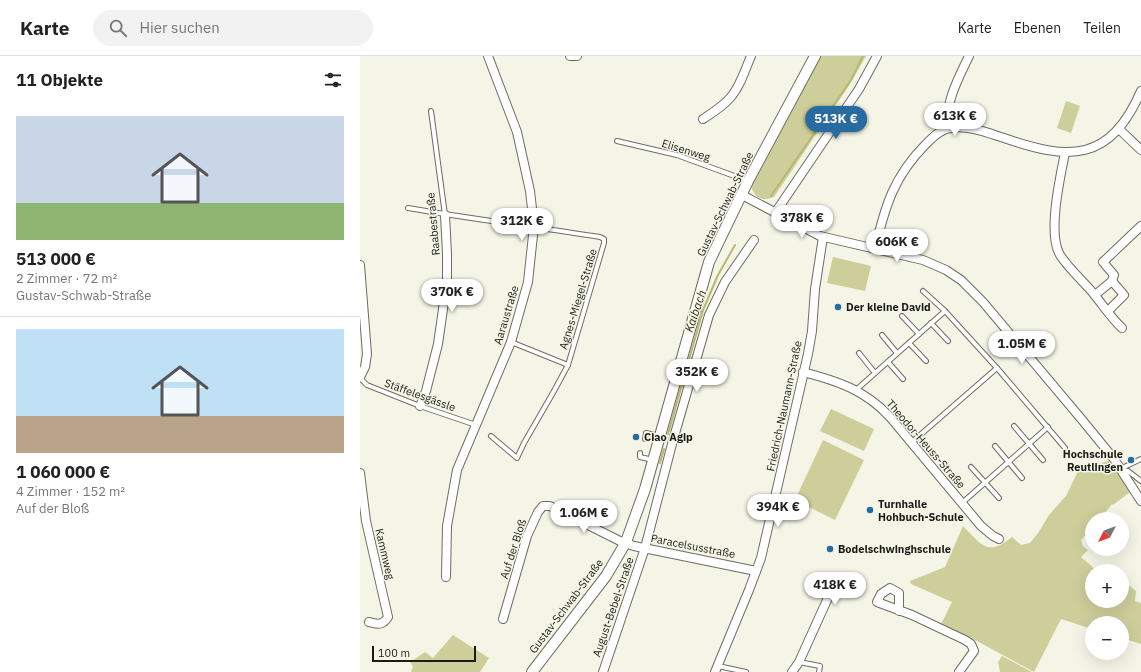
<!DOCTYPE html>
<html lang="de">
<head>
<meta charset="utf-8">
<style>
	:root { --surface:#fff; --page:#f2f2f2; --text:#222; --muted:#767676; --line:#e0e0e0; --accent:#286ba0 }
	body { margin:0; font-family:"IBM Plex Sans",sans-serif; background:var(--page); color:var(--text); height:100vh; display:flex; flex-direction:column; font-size:15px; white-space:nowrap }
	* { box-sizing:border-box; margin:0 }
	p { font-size:13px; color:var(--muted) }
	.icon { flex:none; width:22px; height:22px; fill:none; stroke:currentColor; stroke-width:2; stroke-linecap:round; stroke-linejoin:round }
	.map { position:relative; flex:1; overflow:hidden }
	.side { display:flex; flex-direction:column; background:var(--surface); width:360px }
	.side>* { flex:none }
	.needle { width:26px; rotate:228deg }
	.buttons { position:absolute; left:725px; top:456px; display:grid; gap:8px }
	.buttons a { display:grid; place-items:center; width:44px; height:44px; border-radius:50%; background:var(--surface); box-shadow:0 4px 16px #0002; font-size:20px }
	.scale { position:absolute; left:12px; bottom:10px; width:104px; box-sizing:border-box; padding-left:4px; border:2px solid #1a1b16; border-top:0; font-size:11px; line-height:14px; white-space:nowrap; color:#1a1b16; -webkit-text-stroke:3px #f4f5e6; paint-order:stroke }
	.price { position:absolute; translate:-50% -34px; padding:0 9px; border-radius:14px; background:#fff; color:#222; font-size:13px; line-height:26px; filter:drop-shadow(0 1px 2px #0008) }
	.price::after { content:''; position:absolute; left:50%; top:24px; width:12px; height:9px; margin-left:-6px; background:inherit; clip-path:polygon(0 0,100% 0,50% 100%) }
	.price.on { background:var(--accent); color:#fff }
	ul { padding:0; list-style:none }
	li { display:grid; align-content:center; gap:8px; height:212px; padding:0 16px }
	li+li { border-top:1px solid var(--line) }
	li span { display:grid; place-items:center; height:124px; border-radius:0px; color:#555 }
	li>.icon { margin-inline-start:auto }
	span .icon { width:72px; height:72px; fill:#fffc; stroke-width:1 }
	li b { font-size:17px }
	h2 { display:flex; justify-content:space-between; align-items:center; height:48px; padding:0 16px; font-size:17px }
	header { display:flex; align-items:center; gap:24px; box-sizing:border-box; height:56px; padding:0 20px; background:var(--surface); border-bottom:1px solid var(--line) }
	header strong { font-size:19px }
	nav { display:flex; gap:22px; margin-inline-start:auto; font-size:14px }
	.search { width:280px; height:36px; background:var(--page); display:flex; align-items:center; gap:10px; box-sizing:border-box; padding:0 14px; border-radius:22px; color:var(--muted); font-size:15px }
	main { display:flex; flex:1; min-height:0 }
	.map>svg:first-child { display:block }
	.green { fill:#cece9b }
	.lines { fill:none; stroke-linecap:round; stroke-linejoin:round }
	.stream { stroke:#b8b870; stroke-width:2 }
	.service-casing { stroke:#6d6d61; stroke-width:6 }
	.minor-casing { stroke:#6d6d61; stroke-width:10 }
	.tertiary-casing { stroke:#6d6d61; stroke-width:12 }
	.service { stroke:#fff; stroke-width:4 }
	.minor { stroke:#fff; stroke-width:8 }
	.tertiary { stroke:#fff; stroke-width:10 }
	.poi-dot { fill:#286ba0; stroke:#f4f5e6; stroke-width:1.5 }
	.labels { text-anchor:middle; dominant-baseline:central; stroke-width:3; stroke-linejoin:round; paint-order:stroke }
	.street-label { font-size:11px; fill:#1a1b16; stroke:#f4f5e6 }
	.poi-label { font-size:11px; font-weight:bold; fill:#1a1b16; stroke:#f4f5e6; text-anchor:start }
	.water-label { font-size:12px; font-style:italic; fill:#2e2d0c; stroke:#f4f5e6 }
</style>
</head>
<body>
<header>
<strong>Karte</strong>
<div class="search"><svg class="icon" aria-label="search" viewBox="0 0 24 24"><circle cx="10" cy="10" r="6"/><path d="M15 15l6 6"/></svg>Hier suchen</div>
<nav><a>Karte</a><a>Ebenen</a><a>Teilen</a></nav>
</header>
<main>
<section class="side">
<h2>11 Objekte<svg class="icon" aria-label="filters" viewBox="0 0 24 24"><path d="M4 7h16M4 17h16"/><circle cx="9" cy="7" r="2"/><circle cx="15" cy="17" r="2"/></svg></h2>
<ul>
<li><span style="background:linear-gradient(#c9d6e8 70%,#8fb573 0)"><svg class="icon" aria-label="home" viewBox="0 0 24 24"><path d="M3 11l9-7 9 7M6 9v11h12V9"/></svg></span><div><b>513 000 €</b><p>2 Zimmer · 72 m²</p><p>Gustav-Schwab-Straße</p></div></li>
<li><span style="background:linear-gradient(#bfe0f5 70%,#b9a48a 0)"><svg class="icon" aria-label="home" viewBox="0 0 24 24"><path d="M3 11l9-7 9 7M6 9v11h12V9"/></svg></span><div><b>1 060 000 €</b><p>4 Zimmer · 152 m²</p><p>Auf der Bloß</p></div></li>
</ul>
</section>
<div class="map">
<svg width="781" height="616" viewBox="0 0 781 616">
	<rect width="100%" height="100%" fill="#f4f5e6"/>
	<!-- green -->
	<g class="green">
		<path d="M459,0h47l-16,28 -76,113c-14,5 -18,1 -24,-12z"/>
		<path d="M706,45l14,5 -9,27 -14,-5z"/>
		<path d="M473,201l38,9 -6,25 -38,-8z"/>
		<path d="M471,353l43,20 -10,22 -44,-20z"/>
		<path d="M463,384l41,20 -29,60 -40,-20z"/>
		<path d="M754,403l20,30 -21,16 -1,-1 -12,15h-8v8l-11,13 2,6 5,4 -7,7 16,14h-5v30h30v-16l3,-3 11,9 -1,10 6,2v41l-19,-6v-15h-30v6l-31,-10 -27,53 -59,-32 -34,-16 11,-22 -41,-18 -1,-3 35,-14 18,-41c19,19 24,31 49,11l9,8 9,-2 8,-10 11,-18 17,-19 12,-25z"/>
		<path d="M93,579l36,23 -9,14h-69l2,-5 -3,-5 15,-10 8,6z"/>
		<path d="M642,600l30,16h-32l-2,-10z"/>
	</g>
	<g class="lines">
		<!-- stream -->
		<g class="stream">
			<path d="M411,140l80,-116 12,-24"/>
			<path d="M308,378l35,-124 15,-35 17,-30"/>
			<path d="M300,407l4,-14"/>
		</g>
		<defs>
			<g id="service">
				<path d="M71,55l14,104"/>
				<path d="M257,85l60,14 71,26"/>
				<path d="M48,152c64,11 128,19 192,29l4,2v4l-36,122 -14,26 -30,52 -7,15 -26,-22"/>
				<path d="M563,235l22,20 52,57 68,80"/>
				<path d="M542,260l17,18"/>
				<path d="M571,267l17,18"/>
				<path d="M522,279l15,18"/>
				<path d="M151,286l57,23"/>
				<path d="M549,287l17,18"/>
				<path d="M499,297l16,20"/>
				<path d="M528,306l15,17"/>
				<path d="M0,322l7,7 53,21 56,19"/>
				<path d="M496,334l89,-79"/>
				<path d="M654,370l29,34"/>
				<path d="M285,383l1,-6 13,3"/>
				<path d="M552,386l85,-74"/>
				<path d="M635,390l27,32"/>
				<path d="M280,397v4l13,3"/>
				<path d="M611,411l28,31"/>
				<path d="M760,413l21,-10"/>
				<path d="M763,414l5,1 13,10"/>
				<path d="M602,447l86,-76"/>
				<path d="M439,606l21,4 -1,6"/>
				<path d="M358,610l28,6"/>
			</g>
			<g id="minor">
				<path d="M210,0h7"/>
				<path d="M343,63c9,-6 19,-12 27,-21 10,-11 15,-28 21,-42"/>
				<path d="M590,72c-8,-21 10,-53 19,-72"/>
				<path d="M759,73l22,21"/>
				<path d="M705,97c-5,25 -17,78 -6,100 6,12 25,29 34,40 10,12 18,25 29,35"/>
				<path d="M382,139l78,41 103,24 23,10 15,10 22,22 100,119 31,38 27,42"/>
				<path d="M415,157l84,-124 18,-33"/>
				<path d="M515,193c10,-43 19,-73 51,-105 7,-7 15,-15 25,-16 18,-3 37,5 53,10 66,23 106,24 137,-47"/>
				<path d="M0,209l7,89 -2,13 -5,10"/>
				<path d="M752,225l2,-6 -11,-13 38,-36"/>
				<path d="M735,239l17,-14 12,14 -16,16"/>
				<path d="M443,316c35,9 62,18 87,45l91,109 12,10 6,3"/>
				<path d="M60,350l6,-15 12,-47 9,-63v-27l-2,-39"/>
				<path d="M0,417l6,48 22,96c-6,9 -10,7 -19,5"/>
				<path d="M86,521l1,-51 10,-56 54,-128 17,-60 6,-56 -4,-35 -13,-59 -29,-76"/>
				<path d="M539,555v-18l-9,-5 -9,6 -4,8 35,13 53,25 6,4 3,7 -15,21"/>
				<path d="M143,563l24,-83 11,-24 5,-6h7l70,35 14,5 122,25"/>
				<path d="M243,616l42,-124 27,-104 37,-129 16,-33 29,-42"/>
				<path d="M355,616l34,-82 12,-32 47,-204 4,-23 3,-42 8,-52"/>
				<path d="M432,616l7,-10 33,-73"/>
			</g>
			<path id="tertiary" d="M172,616l74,-96 20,-34 19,-53 64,-227 39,-81 67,-125"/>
		</defs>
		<!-- service casing -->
		<use href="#service" class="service-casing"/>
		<!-- minor casing -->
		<use href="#minor" class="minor-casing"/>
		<!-- tertiary casing -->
		<use href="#tertiary" class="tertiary-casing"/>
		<!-- service -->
		<use href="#service" class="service"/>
		<!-- minor -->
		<use href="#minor" class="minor"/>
		<!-- tertiary -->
		<use href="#tertiary" class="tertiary"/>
	</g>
	<!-- markers -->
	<g class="poi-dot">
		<circle cx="478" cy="251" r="4"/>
		<circle cx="276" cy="381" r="4"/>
		<circle cx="771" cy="404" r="4"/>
		<circle cx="510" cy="454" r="4"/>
		<circle cx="470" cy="493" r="4"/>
	</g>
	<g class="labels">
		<!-- street labels -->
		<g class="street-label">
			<text transform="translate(326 94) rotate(17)">Elisenweg</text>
			<text transform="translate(365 148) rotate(-64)">Gustav-Schwab-Straße</text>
			<text transform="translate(73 168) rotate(-95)">Raabestraße</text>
			<text transform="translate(218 243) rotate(-73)">Agnes-Miegel-Straße</text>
			<text transform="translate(146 259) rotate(-73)">Aaraustraße</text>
			<text transform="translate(60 339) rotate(20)">Stäffelesgässle</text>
			<text transform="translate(424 350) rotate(-78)">Friedrich-Naumann-Straße</text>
			<text transform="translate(566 388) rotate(49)">Theodor-Heuss-Straße</text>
			<text transform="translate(333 490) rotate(11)">Paracelsusstraße</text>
			<text transform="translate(153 493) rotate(-72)">Auf der Bloß</text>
			<text transform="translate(25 498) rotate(77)">Kammweg</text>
			<text transform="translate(206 550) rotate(-53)">Gustav-Schwab-Straße</text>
			<text transform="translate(253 551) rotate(-71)">August-Bebel-Straße</text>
		</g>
		<!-- poi labels -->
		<g class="poi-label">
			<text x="486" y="251">Der kleine David</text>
			<text x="284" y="381">Ciao Agip</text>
			<text x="763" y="398" text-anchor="end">Hochschule<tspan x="763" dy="13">Reutlingen</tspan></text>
			<text x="518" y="448">Turnhalle<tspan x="518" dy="13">Hohbuch-Schule</tspan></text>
			<text x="478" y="493">Bodelschwinghschule</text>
		</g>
		<!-- water labels -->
		<g class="water-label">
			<text transform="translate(335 255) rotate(-71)">Kaibach</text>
		</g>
	</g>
</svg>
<div class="buttons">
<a><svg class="needle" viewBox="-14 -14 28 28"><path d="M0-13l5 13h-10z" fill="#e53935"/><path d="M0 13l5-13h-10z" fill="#767676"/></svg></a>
<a>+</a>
<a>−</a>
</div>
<div class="scale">100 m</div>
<b class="price" style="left:595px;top:81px">613K €</b>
<b class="price on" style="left:476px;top:84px">513K €</b>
<b class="price" style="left:442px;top:183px">378K €</b>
<b class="price" style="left:162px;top:186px">312K €</b>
<b class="price" style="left:537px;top:207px">606K €</b>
<b class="price" style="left:92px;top:257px">370K €</b>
<b class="price" style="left:662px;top:309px">1.05M €</b>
<b class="price" style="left:337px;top:337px">352K €</b>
<b class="price" style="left:418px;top:472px">394K €</b>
<b class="price" style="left:224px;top:478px">1.06M €</b>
<b class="price" style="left:475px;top:550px">418K €</b>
</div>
</main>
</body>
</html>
